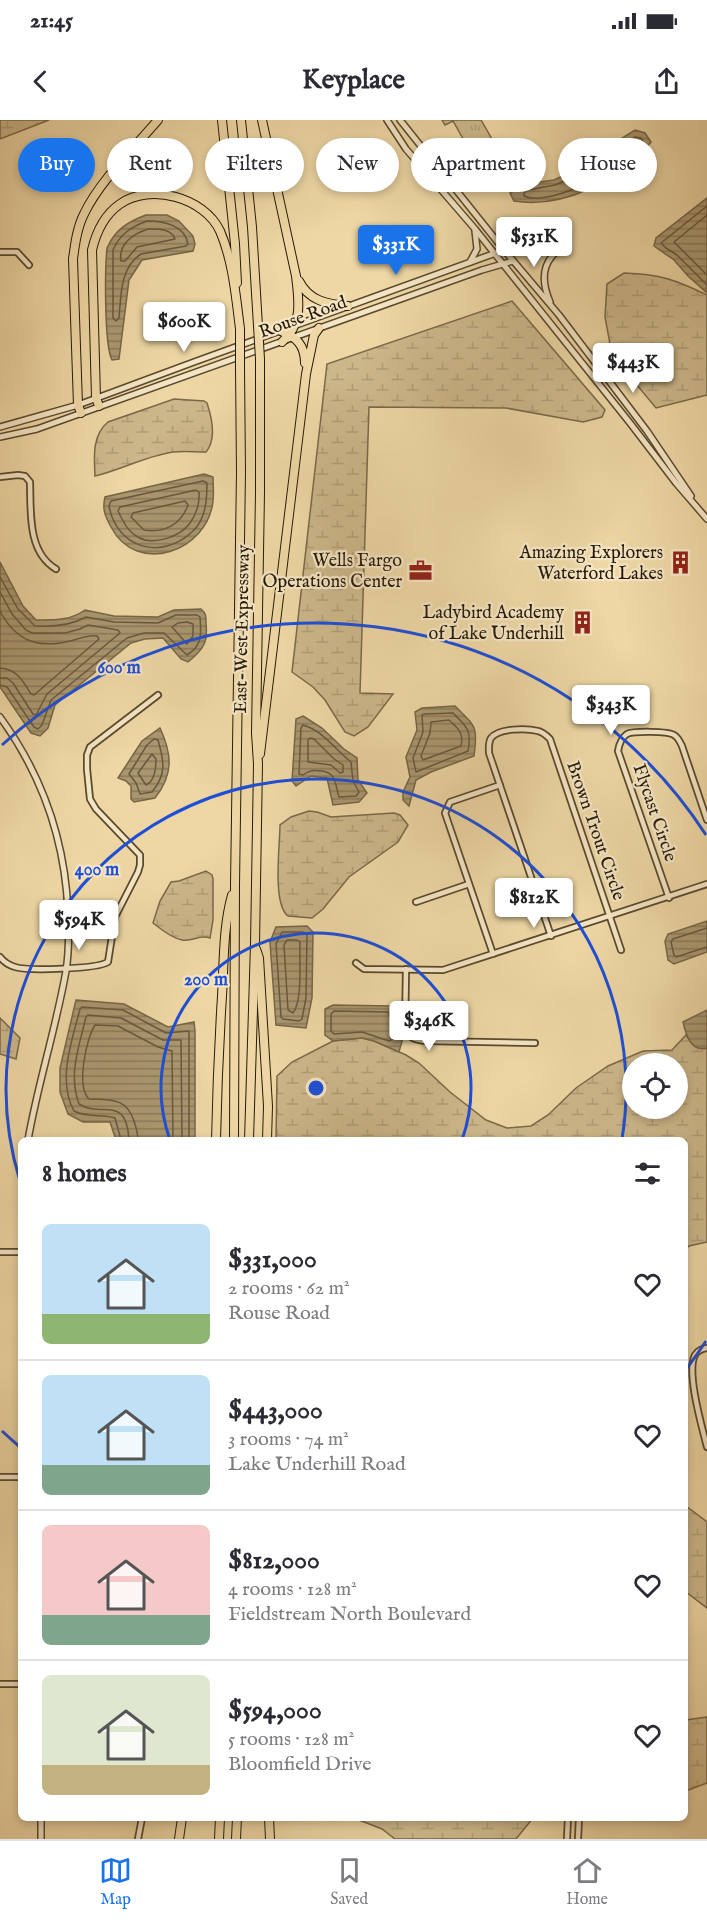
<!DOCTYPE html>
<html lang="en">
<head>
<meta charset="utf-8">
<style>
	:root { --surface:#fff; --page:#f7f7f7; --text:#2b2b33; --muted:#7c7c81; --line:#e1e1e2; --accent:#1a73e8 }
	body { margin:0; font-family:"IM FELL English",serif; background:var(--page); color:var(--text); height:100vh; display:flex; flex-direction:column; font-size:22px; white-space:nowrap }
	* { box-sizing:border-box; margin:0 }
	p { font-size:20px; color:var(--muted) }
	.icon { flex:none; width:33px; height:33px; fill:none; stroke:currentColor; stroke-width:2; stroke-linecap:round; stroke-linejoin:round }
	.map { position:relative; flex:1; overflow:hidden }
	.side { position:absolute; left:18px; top:1017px; width:670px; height:684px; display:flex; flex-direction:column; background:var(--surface); border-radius:9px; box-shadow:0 3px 9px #0003 }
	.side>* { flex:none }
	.hud { position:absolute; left:18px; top:18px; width:672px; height:54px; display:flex; gap:12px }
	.controls { position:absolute; left:622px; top:933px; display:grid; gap:12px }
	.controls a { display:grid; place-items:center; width:66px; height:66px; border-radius:50%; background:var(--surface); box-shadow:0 3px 9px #0003; font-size:30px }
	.price { position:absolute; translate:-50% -51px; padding:0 14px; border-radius:6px; background:#fff; color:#222; font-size:20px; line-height:39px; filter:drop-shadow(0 2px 3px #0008) }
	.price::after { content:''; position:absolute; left:50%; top:36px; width:18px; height:14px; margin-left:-9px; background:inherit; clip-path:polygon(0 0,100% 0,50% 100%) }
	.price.selected { background:var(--accent); color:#fff }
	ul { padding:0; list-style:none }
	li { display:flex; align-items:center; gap:18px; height:150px; padding:0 24px }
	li+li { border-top:2px solid var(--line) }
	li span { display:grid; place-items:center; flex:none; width:168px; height:120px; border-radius:9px; color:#555 }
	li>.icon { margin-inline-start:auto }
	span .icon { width:72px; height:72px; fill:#fffc; stroke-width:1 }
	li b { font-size:26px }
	h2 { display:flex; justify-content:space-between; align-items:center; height:72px; padding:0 24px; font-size:26px }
	.pill { padding:0 21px; border-radius:27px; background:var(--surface); box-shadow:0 3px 9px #0003; font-size:21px; line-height:54px }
	.pill.selected { background:var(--accent); color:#fff }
	.status { display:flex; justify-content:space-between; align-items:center; height:42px; padding:0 30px; background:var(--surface); direction:ltr }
	.status svg { height:16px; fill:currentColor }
	header { display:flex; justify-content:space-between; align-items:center; height:78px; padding:0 24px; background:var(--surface); font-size:27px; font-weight:700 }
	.dock { display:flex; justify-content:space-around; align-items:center; height:84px; border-top:2px solid var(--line); background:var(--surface); font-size:16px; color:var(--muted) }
	.dock a { display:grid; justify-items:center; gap:3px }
	.dock .selected { color:var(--accent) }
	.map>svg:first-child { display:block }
	.wetland { fill:url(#wetland-marsh); stroke:#7a6849; stroke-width:1.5; fill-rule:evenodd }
	.park { fill:url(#park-tufts); stroke:#7a6849; stroke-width:1.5 }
	.water { fill:url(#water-rules); stroke:#766546; stroke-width:1.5 }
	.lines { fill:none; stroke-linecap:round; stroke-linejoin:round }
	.shore { stroke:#68583c; stroke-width:1.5 }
	.minor-casing { stroke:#59492f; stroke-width:8 }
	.tertiary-casing { stroke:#59492f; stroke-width:8 }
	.motorway-casing { stroke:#271a08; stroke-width:10 }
	.minor { stroke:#f4e5c4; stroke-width:4.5 }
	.tertiary { stroke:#f4e5c4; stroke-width:5 }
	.motorway { stroke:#eed7a5; stroke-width:8 }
	.motorway-bridge-casing { stroke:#271a08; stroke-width:10; stroke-linecap:butt }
	.motorway-bridge { stroke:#eed7a5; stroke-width:8 }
	.ring { fill:none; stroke:#1d4ed8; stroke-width:3 }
	.labels { text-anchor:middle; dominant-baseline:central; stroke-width:4.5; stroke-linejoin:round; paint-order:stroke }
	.street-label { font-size:18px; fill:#271a08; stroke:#f4e5c4 }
	.poi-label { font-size:18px; fill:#271a08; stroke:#f4e5c4; text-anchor:end }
	.centre { fill:#1d4ed8; stroke:#f4e5c4; stroke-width:3 }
	.ring-label { font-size:18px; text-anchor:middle; font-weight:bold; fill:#1d4ed8; stroke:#f4e5c4; stroke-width:4.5; stroke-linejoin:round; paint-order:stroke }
</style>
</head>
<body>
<div class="status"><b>21:45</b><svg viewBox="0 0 49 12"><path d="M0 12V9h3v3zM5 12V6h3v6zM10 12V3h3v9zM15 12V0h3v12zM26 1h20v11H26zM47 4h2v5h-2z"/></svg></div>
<header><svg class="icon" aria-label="back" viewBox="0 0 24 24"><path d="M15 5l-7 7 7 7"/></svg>Keyplace<svg class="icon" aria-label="share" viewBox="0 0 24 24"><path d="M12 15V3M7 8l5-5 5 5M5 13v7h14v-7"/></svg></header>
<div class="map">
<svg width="707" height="1719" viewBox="0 0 707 1719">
	<defs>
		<pattern id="wetland-marsh" width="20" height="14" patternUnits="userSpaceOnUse" patternTransform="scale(1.5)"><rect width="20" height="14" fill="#ccb78a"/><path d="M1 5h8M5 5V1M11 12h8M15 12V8" fill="none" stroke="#af9d76"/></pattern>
		<pattern id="park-tufts" width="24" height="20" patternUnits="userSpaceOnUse" patternTransform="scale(1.5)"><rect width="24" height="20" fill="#ccb78a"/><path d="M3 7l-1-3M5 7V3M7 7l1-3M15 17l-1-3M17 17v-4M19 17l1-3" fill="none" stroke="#af9d76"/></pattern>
		<pattern id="water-rules" width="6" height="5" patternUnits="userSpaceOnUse" patternTransform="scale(1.5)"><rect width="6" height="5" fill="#aa9770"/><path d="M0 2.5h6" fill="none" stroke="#8a7a5a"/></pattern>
	</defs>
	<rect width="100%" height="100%" fill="#eed7a5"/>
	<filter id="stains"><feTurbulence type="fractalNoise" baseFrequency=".00333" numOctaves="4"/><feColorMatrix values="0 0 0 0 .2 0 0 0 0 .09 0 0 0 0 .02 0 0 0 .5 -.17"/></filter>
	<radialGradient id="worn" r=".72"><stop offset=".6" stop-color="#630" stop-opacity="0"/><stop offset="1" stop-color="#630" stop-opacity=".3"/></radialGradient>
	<!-- wetland -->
	<g class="wetland">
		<path d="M0,0h49l-49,19z"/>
		<path d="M624,153c36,1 52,7 83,22v100l-51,13 -44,-53 -7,-38 2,-33z"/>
		<path d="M512,181l93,109 -3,7 -19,5 -77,-14 -137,-1 -9,286 33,1 -25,33 -14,9 -9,-4 -20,-32 -12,-13 -21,-15 35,-308z"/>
		<path d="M174,279l30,2 3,2c5,15 10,36 -1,49 -10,0 -23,-1 -33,0 -27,4 -52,18 -78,24 -1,-19 -3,-41 13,-54z"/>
		<path d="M309,691l8,1 14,5 63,-4 6,2 8,10 -10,17 -49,35 -26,32 -11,9 -24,-2c-16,-12 -8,-71 -8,-91l11,-8z"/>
		<path d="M206,751l6,4 1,4v41l-3,18c-10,-4 -17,4 -28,2 -11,-2 -21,-11 -29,-17l7,-22 11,-19 8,-1z"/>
		<path d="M0,898l20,20 -4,21 -16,-5z"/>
		<path d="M686,915c6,9 9,16 21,13v194l-18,4 -3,3v-109h-410l1,-64 15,-14 41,-21 29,-3 12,3 32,14 13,8 31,29 36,28 21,8 24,-2 17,-11 28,-27 32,-22 35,-15 29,-1zM633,944h45v44h-45z"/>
		<path d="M686,1386l21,16v86l-21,-16z"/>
		<path d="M707,1597v66l-21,8v-71z"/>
		<path d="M354,1698h179l-17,21h-121l-13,-10z"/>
	</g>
	<!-- park -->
	<path class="park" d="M442,0h39l16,28 -22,12 -22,-39 -8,4z"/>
	<!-- water -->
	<g class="water">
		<path d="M635,10l10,3 6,9c-31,38 -87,67 -137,59l-4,-8 16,-9 28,-4 22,-10 22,-17z"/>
		<path d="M707,78v95l-19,-17 -14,-16 -20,-14 2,-8z"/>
		<path d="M146,95h21l12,6 14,15 2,8 -2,7 -51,9 -13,20 -10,79 -7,1c-8,-15 -7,-92 -5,-112 8,-18 20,-26 39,-33z"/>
		<path d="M204,354l9,3c0,8 1,16 0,24 -5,50 -76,76 -102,26 -6,-11 -9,-18 -6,-30z"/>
		<path d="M0,442l23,44 13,14c18,0 33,1 49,-10l29,6 44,1 16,-7 27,-1c5,4 5,7 5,14 2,19 -2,26 -18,39l-7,-3 -18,-21 -18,1 -14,4 -76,62 -7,23 -8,8 -9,-3 -31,-46z"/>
		<path d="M455,586c21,21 23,20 19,50l-43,16 -15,8 -7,26 -6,-6v-8l7,-15 -4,-20 11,-27 -2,-18 7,-4z"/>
		<path d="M303,596l19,12 22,21 13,9 1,22 9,13 -8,9 -26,3 -6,-27 -16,-2 -15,10 -4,-5 4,-62z"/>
		<path d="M160,608c12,26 14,46 -5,70l-21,4 -3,-3v-13l-5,-5 -8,-3 24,-37z"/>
		<path d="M707,801v31l-33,12 -6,-4 -3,-19 3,-7z"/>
		<path d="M307,806l6,6 -1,66 -6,30 -30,-3 -6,-83 6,-15z"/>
		<path d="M76,880l48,4 44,23 26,-5 1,9v109h-79l-6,-18h-27l-15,-8 -8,-22v-24z"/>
		<path d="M333,885l59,1 4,4v21l6,10 -3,11 -25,-11 -12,-3 -29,3 -8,-6v-26z"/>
		<path d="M707,890v38c-16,4 -21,-13 -24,-26z"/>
	</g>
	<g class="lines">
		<!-- shore -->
		<g class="shore">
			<path d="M635,17l6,1 2,4c-16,24 -91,66 -119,54v-3l4,-3 27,-5 24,-10 22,-17z"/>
			<path d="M707,86l-46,37 5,5 11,7 30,30"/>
			<path d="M707,95l-33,27 33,33"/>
			<path d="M147,101c16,0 38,4 41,23l-2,2 -45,8c-21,13 -20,42 -22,64l-3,3 -3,-3v-68c7,-16 18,-23 34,-29z"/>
			<path d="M148,109c10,0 23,-1 27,10l-38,8 -12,14h-4c-3,-17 12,-27 27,-32z"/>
			<path d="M203,361l4,2c0,16 -1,36 -14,48 -31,30 -76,18 -84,-25l2,-5z"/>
			<path d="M196,370l3,2c1,11 -3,23 -9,31 -10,14 -37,23 -52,14 -11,-6 -15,-16 -20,-26l2,-4z"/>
			<path d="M185,381l3,4c-7,20 -24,28 -44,25l-13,-13 2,-4z"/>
			<path d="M0,457l18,32 17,17c18,1 35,0 51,-9l28,5 44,1 18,-8h21l3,2c1,17 3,28 -13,38l-23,-22h-20l-17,5 -76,62 -9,25 -4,4 -4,-2 -27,-40 -7,-2"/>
			<path d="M0,472l12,22 14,16 6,3h33l15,-4 8,-4 30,5 2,3 -73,61 -11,21 -3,-1 -20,-31 -6,-5h-7"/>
			<path d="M0,491c16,30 37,38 70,30 10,-2 18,-7 27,-5l2,3 -65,56 -3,-1c-8,-13 -14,-25 -31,-26"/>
			<path d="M187,502l6,2v12l-6,8 -15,-17 6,-4z"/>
			<path d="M453,593c14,14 19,17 15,38l-52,21 -3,-14 10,-26 -1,-17 3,-1z"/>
			<path d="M449,600c9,8 15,13 12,26l-38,14 -2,-4 9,-23 1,-11z"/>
			<path d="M303,605c19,5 33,25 48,37l2,19 6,11 -3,4 -17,1c-4,-12 -2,-24 -17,-26 -9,-1 -12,-1 -19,4l-4,-1 2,-46z"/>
			<path d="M310,618l4,1 20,20 9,6v7l-3,1 -9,-8 -23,-3v-22z"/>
			<path d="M154,619l4,1c6,21 9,34 -6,52l-12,2 -4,-11 -7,-9 18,-29z"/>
			<path d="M152,634l4,5c0,9 -1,22 -10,26l-8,-12z"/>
			<path d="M707,808l-34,11 -2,3 3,13 2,2 31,-10"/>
			<path d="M282,812h21l4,3 -1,63 -4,21 -3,2 -16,-2 -2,-2 -5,-73z"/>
			<path d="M287,820h10l3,2c-1,17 3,59 -7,71l-5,-3 -4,-65z"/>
			<path d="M334,891l54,1c4,6 3,19 5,27l-4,2 -27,-9 -28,2 -3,-3v-17z"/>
			<path d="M121,1020l-6,-22c-14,-5 -24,1 -41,-7 -17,-31 -2,-70 6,-102l2,-2 41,3 43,23 23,-2v109"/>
			<path d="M129,1020c-3,-47 -27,-21 -50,-36 -11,-30 0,-57 7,-87l2,-2 33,3 42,22h18l1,100"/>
			<path d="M138,1020c0,-7 -2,-13 -4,-19 -8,-24 -24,-21 -45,-22 -13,-12 -3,-60 6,-74l23,1 40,21 14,4 1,89"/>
		</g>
		<defs>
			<g id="minor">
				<path d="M0,132h17l12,13"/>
				<path d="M0,357l18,-2 7,1 5,6c1,29 -3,70 26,87"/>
				<path d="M669,778l-51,-147c1,-6 3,-13 9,-17 6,-3 41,-3 47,1 4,2 6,7 8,11l25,74"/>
				<path d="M416,782l53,-18"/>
				<path d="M551,816l-62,-183c0,-5 -1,-10 2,-15 7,-10 36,-10 47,-7 5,1 9,5 12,8l71,211"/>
				<path d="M493,834l-48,-141 5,-11 50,-17"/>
				<path d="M0,837c4,5 8,8 15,10 13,4 82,2 93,-5l7,-45 23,-45 2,-7v-10l-44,-46 -6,-10 -3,-30v-14l3,-8 68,-52"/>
				<path d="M356,843l8,6 79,1 264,-86"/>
				<path d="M406,849l-1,60c4,10 12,11 21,12l109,2"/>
				<path d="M0,1132h21"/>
				<path d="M707,1228c-5,1 -9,2 -12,7 -9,17 7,72 12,92"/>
				<path d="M0,1357h21"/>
				<path d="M0,1564h21"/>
				<path d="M138,1719l4,-21"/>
				<path d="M567,1719l1,-21"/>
				<path d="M578,1719l1,-21"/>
			</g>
			<g id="tertiary">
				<path d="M387,0l19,29 69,80 155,194 46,60 31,36"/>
				<path d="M400,0l104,130 55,65 88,116 44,65"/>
				<path d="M470,142l7,-13 -2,-18"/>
				<path d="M550,182c-9,-21 -9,-40 11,-54"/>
				<path d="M0,307l78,-22 116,-43 310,-112"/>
				<path d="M0,317l37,-8 445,-159 31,-9"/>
				<path d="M0,597c43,59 65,122 68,195 1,19 1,40 -2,59 -10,57 -28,112 -38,169"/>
				<path d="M41,1719v-21"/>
			</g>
			<g id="motorway">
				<path d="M222,0l13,124 2,39"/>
				<path d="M241,0l11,107 6,99"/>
				<path d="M262,0l34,156c3,25 7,48 -14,66"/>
				<path d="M299,161c10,20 28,23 49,25"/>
				<path d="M281,211c16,6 24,15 24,32"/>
				<path d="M99,286l-3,-8 -4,-148c4,-17 12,-35 28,-46 30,-21 84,-7 100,27 13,30 16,66 20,98"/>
				<path d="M81,293l-3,-8 -5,-146c2,-15 4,-31 11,-45 15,-32 50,-66 74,-94"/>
				<path d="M260,634l46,-380 8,-39 5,-7"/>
				<path d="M256,829l3,9 9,148 -1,34"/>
				<path d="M216,1020c1,-48 3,-96 6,-144 2,-33 1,-69 10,-101"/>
				<path d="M234,1020l1,-255 6,-413 -1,-105"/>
				<path d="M249,1020l6,-196 3,-180 -2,-31 4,-241v-133"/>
				<path d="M269,1698l1,21"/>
				<path d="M179,1719l3,-21"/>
				<path d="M219,1719l1,-21"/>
				<path d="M236,1719l1,-21"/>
			</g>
		</defs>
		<!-- minor casing -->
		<use href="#minor" class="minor-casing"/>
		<!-- tertiary casing -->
		<use href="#tertiary" class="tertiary-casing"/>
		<!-- motorway casing -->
		<use href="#motorway" class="motorway-casing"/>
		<!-- minor -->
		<use href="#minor" class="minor"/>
		<!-- tertiary -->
		<use href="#tertiary" class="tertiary"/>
		<!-- motorway -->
		<use href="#motorway" class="motorway"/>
		<defs>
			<g id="motorway-bridge">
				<path d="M258,206l2,33"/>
				<path d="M240,209v38"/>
			</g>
		</defs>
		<!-- motorway-bridge casing -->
		<use href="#motorway-bridge" class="motorway-bridge-casing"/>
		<!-- motorway-bridge -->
		<use href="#motorway-bridge" class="motorway-bridge"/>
	</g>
	<!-- distance rings -->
	<g class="ring">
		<path d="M170 1020A155 155 0 1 1 462 1020"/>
		<path d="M20 1061A310 310 0 1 1 622 1019"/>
		<path d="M706 1221A465 465 0 0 1 687 1248M20 1327A465 465 0 0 1 2 1311M2 625A465 465 0 0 1 706 715"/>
	</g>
	<!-- icons -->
	<defs>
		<symbol id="building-bare" viewBox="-9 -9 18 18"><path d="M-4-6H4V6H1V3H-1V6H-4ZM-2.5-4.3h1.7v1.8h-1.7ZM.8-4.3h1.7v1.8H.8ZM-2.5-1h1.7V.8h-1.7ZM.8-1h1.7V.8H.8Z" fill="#8f2418" stroke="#f4e5c4" stroke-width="2.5" paint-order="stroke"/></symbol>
		<symbol id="office-bare" viewBox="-9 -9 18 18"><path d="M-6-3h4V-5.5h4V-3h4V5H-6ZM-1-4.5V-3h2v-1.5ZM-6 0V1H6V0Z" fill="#8f2418" stroke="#f4e5c4" stroke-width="2.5" paint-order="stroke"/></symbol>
	</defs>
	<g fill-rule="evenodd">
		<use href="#building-bare" x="664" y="426" width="33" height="33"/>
		<use href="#office-bare" x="404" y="434" width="33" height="33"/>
		<use href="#building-bare" x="566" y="486" width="33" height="33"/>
	</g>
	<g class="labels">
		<!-- street labels -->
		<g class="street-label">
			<text transform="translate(303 198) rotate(-20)">Rouse Road</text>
			<text transform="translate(243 509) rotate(-89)">East-West Expressway</text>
			<text transform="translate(654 693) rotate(71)">Flycast Circle</text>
			<text transform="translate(595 711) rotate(71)">Brown Trout Circle</text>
		</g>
		<!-- poi labels -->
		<g class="poi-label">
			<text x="663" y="433">Amazing Explorers<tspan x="663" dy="21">Waterford Lakes</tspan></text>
			<text x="402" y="441">Wells Fargo<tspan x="402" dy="21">Operations Center</tspan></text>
			<text x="564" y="493">Ladybird Academy<tspan x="564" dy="21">of Lake Underhill</tspan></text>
		</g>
	</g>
	<circle cx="316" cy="968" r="9" class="centre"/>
	<g class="ring-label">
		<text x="119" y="553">600 m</text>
		<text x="97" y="755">400 m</text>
		<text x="206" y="865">200 m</text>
	</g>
	<rect width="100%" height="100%" filter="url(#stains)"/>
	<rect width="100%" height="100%" fill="url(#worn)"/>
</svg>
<div class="controls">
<a><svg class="icon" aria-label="locate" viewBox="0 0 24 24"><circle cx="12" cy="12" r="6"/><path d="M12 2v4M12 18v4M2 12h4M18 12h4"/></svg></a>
</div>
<b class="price" style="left:534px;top:148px">$531K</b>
<b class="price selected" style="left:396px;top:156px">$331K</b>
<b class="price" style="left:184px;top:233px">$600K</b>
<b class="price" style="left:633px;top:274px">$443K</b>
<b class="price" style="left:611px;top:616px">$343K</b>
<b class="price" style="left:534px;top:809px">$812K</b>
<b class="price" style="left:79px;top:831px">$594K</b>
<b class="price" style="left:429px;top:932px">$346K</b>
<div class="hud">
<a class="pill selected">Buy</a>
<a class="pill">Rent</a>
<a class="pill">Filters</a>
<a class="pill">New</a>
<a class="pill">Apartment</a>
<a class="pill">House</a>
</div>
<section class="side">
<h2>8 homes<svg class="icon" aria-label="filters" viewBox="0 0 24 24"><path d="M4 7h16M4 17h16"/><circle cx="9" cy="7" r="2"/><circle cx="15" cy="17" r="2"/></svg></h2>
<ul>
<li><span style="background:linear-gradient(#bfe0f5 75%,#8fb573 0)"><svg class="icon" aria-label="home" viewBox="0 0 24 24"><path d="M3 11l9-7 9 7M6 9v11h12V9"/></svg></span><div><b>$331,000</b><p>2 rooms · 62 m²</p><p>Rouse Road</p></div><svg class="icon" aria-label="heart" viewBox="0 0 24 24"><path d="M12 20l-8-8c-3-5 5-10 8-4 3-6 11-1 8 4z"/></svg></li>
<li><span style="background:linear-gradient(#bfe0f5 75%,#7fa58c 0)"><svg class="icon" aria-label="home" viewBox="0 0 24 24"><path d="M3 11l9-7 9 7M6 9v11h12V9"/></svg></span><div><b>$443,000</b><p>3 rooms · 74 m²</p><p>Lake Underhill Road</p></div><svg class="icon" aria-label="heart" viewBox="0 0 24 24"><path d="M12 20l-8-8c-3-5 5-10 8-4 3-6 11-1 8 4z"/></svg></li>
<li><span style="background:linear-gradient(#f6c9c9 75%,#7fa58c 0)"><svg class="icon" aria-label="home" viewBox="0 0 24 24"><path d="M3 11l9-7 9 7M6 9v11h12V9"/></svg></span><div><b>$812,000</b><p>4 rooms · 128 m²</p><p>Fieldstream North Boulevard</p></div><svg class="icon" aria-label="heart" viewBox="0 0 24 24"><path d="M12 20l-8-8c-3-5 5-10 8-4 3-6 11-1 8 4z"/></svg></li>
<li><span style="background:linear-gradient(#dfe7d0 75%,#c2b280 0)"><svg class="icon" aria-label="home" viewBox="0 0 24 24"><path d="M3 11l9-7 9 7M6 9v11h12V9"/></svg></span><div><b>$594,000</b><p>5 rooms · 128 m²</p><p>Bloomfield Drive</p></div><svg class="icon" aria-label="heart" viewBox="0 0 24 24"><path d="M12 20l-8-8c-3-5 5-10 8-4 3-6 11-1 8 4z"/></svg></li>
</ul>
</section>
</div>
<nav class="dock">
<a class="selected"><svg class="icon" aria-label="map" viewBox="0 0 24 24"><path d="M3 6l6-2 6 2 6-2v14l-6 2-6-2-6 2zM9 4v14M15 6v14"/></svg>Map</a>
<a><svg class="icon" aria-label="saved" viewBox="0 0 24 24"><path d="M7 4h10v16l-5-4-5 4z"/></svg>Saved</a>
<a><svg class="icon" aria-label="home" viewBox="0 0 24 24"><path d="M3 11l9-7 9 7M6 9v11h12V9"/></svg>Home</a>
</nav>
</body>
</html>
